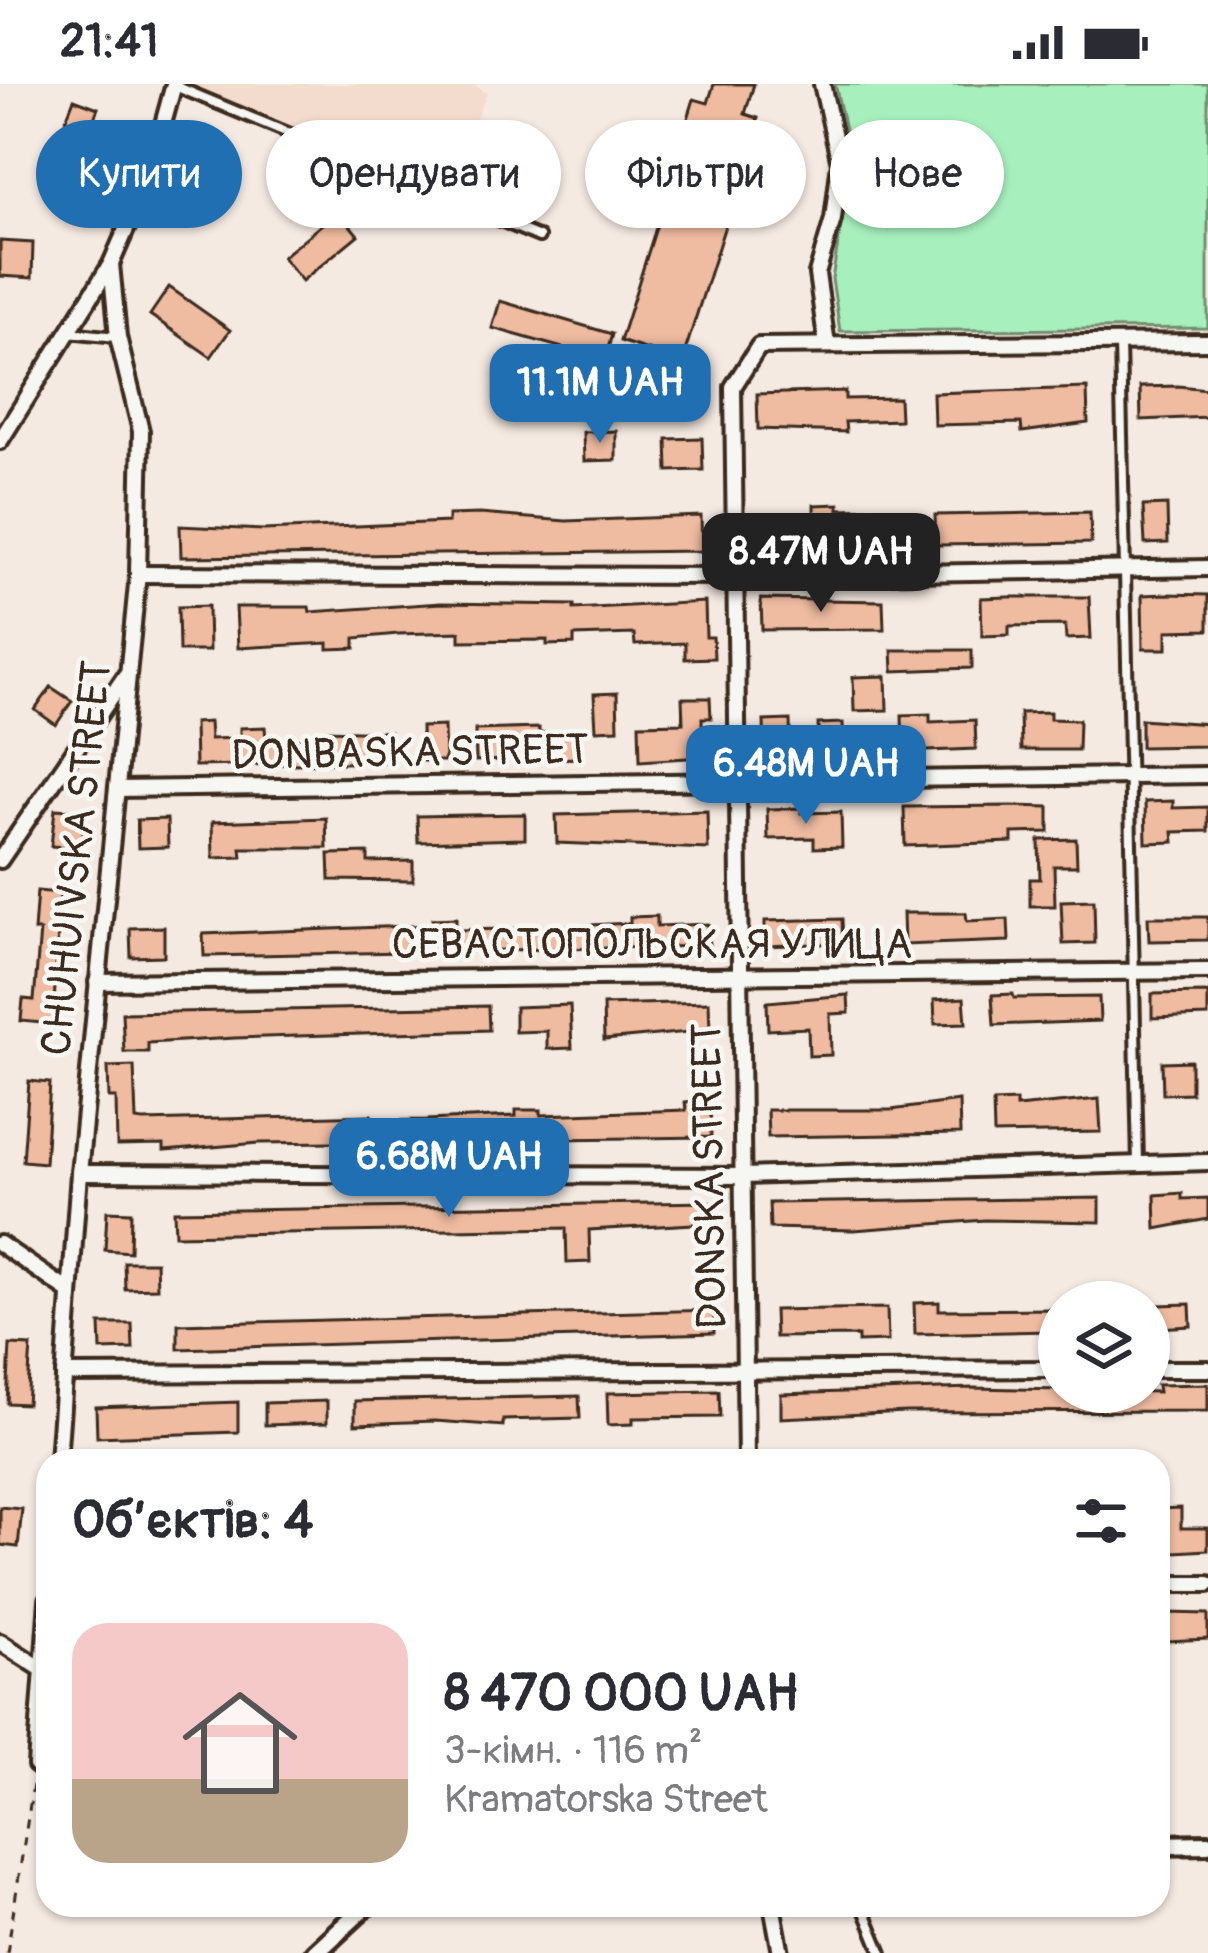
<!DOCTYPE html>
<html lang="uk">
<head>
<meta charset="utf-8">
<style>
	:root { --surface:#fff; --page:#f2f2f3; --text:#2b2b33; --muted:#7c7c81; --line:#e1e1e2; --accent:#1f6fb2 }
	body { margin:0; font-family:Pangolin,sans-serif; background:var(--page); color:var(--text); height:100vh; display:flex; flex-direction:column; font-size:45px; white-space:nowrap }
	* { box-sizing:border-box; margin:0 }
	p { font-size:39px; color:var(--muted) }
	.icon { flex:none; width:66px; height:66px; fill:none; stroke:currentColor; stroke-width:2; stroke-linecap:round; stroke-linejoin:round }
	.map { position:relative; flex:1; overflow:hidden }
	.details { position:absolute; left:36px; top:1365px; width:1134px; height:468px; display:flex; flex-direction:column; background:var(--surface); border-radius:36px; box-shadow:0 3px 9px #0004 }
	.details>* { flex:none }
	.guide { position:absolute; left:36px; top:36px; width:1137px; height:108px; display:flex; gap:24px }
	.fabs { position:absolute; left:1038px; top:1197px; display:grid; gap:24px }
	.fabs a { display:grid; place-items:center; width:132px; height:132px; border-radius:50%; background:var(--surface); box-shadow:0 3px 9px #0004; font-size:60px }
	.price { position:absolute; translate:-50% -102px; padding:0 27px; border-radius:24px; background:var(--accent); color:#fff; font-size:39px; line-height:78px; filter:drop-shadow(0 3px 6px #0008) }
	.price::after { content:''; position:absolute; left:50%; top:72px; width:36px; height:27px; margin-left:-18px; background:inherit; clip-path:polygon(0 0,100% 0,50% 100%) }
	.price.selected { background:#222; color:#fff }
	ul { padding:0; list-style:none }
	li { display:flex; align-items:center; gap:36px; height:300px; padding:0 36px }
	li+li { border-top:3px solid var(--line) }
	li span { display:grid; place-items:center; flex:none; width:336px; height:240px; border-radius:36px; color:#555 }
	li>.icon { margin-inline-start:auto }
	span .icon { width:144px; height:144px; fill:#fffc; stroke-width:1 }
	li b { font-size:51px }
	h2 { display:flex; justify-content:space-between; align-items:center; height:144px; padding:0 36px; font-size:51px }
	.chip { padding:0 42px; border-radius:54px; background:var(--surface); box-shadow:0 3px 9px #0004; font-size:42px; line-height:108px }
	.chip.selected { background:var(--accent); color:#fff }
	.status { display:flex; justify-content:space-between; align-items:center; height:84px; padding:0 60px; background:var(--surface); direction:ltr }
	.status svg { height:33px; fill:currentColor }
	.map>svg:first-child { display:block }
	.built { fill:#f3dcce }
	.green { fill:#a7f0be; stroke:#718d6e; stroke-width:3 }
	.building { fill:#efbba1; stroke:#3b2a1e; stroke-width:3 }
	.lines { fill:none; stroke-linecap:round; stroke-linejoin:round }
	.service-casing { stroke:#3b2a1e; stroke-width:16 }
	.minor-casing { stroke:#3b2a1e; stroke-width:22 }
	.tertiary-casing { stroke:#3b2a1e; stroke-width:26 }
	.path { stroke:#3b2a1e; stroke-width:3; stroke-dasharray:9 9; stroke-linecap:butt }
	.service { stroke:#f6f6f2; stroke-width:8 }
	.minor { stroke:#f6f6f2; stroke-width:14 }
	.tertiary { stroke:#f6f6f2; stroke-width:16 }
	.labels { text-anchor:middle; dominant-baseline:central; stroke-width:9; stroke-linejoin:round; paint-order:stroke }
	.street-label { font-size:42px; fill:#3b2a1e; stroke:#f6f6f2 }
</style>
</head>
<body>
<div class="status"><b>21:41</b><svg viewBox="0 0 49 12"><path d="M0 12V9h3v3zM5 12V6h3v6zM10 12V3h3v9zM15 12V0h3v12zM26 1h20v11H26zM47 4h2v5h-2z"/></svg></div>
<div class="map">
<svg width="1208" height="1869" viewBox="0 0 1208 1869">
	<rect width="100%" height="100%" fill="#f5eae2"/>
	<filter id="ink" filterUnits="userSpaceOnUse"><feTurbulence type="fractalNoise" baseFrequency=".00833" numOctaves="2"/><feDisplacementMap in="SourceGraphic" scale="24" xChannelSelector="R" yChannelSelector="G"/><feConvolveMatrix kernelMatrix="1 2 1 2 8 2 1 2 1" color-interpolation-filters="sRGB"/></filter>
	<g filter="url(#ink)">
		<!-- built -->
		<path class="built" d="M191,0h282l14,9 -40,96z"/>
		<!-- green -->
		<path class="green" d="M835,0h373v244l-368,3 -8,-52 20,-118z"/>
		<!-- building -->
		<g class="building">
			<path d="M714,0h40l-9,30 13,4 -8,26 -64,-19 8,-26 14,4z"/>
			<path d="M74,15l24,9 -20,53 -25,-9z"/>
			<path d="M205,59l23,7 -16,51 -23,-7z"/>
			<path d="M680,68l62,20 -60,189 -62,-20z"/>
			<path d="M338,127l20,24 -56,46 -20,-24z"/>
			<path d="M0,157l33,2 -1,35 -32,-2z"/>
			<path d="M169,203l61,43 -19,27 -61,-42z"/>
			<path d="M500,217l112,33 -7,26 -113,-32z"/>
			<path d="M1178,302l30,3v28l-67,3 -1,-33z"/>
			<path d="M1087,304l1,35 -66,9 -1,-9 -87,2 -1,-32z"/>
			<path d="M845,307v8l54,-1 1,22 -55,2 1,10 -88,-3 -1,-35z"/>
			<path d="M616,347v29l-32,1 -1,-29z"/>
			<path d="M702,354l1,32 -35,1 -1,-32z"/>
			<path d="M839,420v5l41,-1 1,36 -66,2 -1,-41z"/>
			<path d="M1167,421l1,38 -23,1 -2,-38z"/>
			<path d="M1090,428l1,31 -155,2 -1,-30z"/>
			<path d="M480,430l86,7 135,-5 1,35 -521,6 -1,-31 84,4 184,-8v-7z"/>
			<path d="M787,437l1,24 -31,1v-24z"/>
			<path d="M1166,510l42,1v35l-41,1v18h-24l-1,-54z"/>
			<path d="M1008,513h81l2,41 -25,1 -1,-14 -56,1v9l-27,1 -1,-38z"/>
			<path d="M761,515l122,2 1,28 -122,1z"/>
			<path d="M705,518l1,35h7l1,21 -29,1v-16l-50,2 -1,-11 -60,2v8l-27,1v-5l-87,1v-9l-62,2 -43,4v10l-27,1v-6l-90,5 -2,-41h73l1,5 131,-9 133,2v4z"/>
			<path d="M208,522l1,45h-30l-1,-44z"/>
			<path d="M892,566h80v18l-79,3z"/>
			<path d="M886,592l1,34 -33,1 -1,-34z"/>
			<path d="M51,603l21,14 -16,24 -21,-15z"/>
			<path d="M617,609l1,36 -22,1 -2,-36z"/>
			<path d="M682,614h28l1,20h-9l1,39 -63,4 -1,-37 44,-1z"/>
			<path d="M1050,628v7l29,1 -1,30h-57l-1,-37z"/>
			<path d="M930,630v8l45,-2 1,29 -73,3 -1,-37z"/>
			<path d="M1141,635l67,5v22l-67,1z"/>
			<path d="M790,636l1,35 -26,1 -1,-35z"/>
			<path d="M209,638l1,17 30,-1v-10l25,-1 1,13 60,-2v-8l64,2 1,30 -196,4 -1,-43z"/>
			<path d="M843,639l1,32 -25,1 -1,-32z"/>
			<path d="M444,642l1,35h-23l-1,-34z"/>
			<path d="M539,644v5l42,-2 1,27 -106,3 -1,-31z"/>
			<path d="M1173,717v7l35,-1v24l-35,1 1,10 -28,1 -1,-41z"/>
			<path d="M1012,722l37,1v25l-37,1v9l-107,4 -1,-39z"/>
			<path d="M801,724v5l40,-1 1,35 -28,1v-10l-46,1 -1,-30z"/>
			<path d="M55,725l30,2 -3,37 -31,-2z"/>
			<path d="M707,727l1,38 -151,-6 -1,-28z"/>
			<path d="M525,730v25l-107,3 -1,-26z"/>
			<path d="M326,734l1,30h-86l1,9 -29,1 -1,-36z"/>
			<path d="M167,735l1,28 -30,1 -1,-28z"/>
			<path d="M1076,755l1,27h-23l1,40h-25v-27h10l-1,-39z"/>
			<path d="M368,769v9l45,-1v20l-83,-1 -1,-26z"/>
			<path d="M37,807l23,2 -7,131 -32,-3 2,-22 11,1 6,-69h-6z"/>
			<path d="M1094,816l1,43 -32,1 -2,-43z"/>
			<path d="M903,829h63l1,8 41,-2 1,22 -105,4z"/>
			<path d="M657,832v10l51,-2 1,22 -505,10 -1,-22 230,-9 -1,-6 24,-1v12l52,-1 122,-6v-6z"/>
			<path d="M1148,833h60v23l-59,1z"/>
			<path d="M842,835l1,24 -78,3v-25z"/>
			<path d="M164,843v29l-33,1 -1,-29z"/>
			<path d="M1208,909v23l-56,2v-24z"/>
			<path d="M1013,910l1,4 85,-1 1,24 -106,4 -2,-30z"/>
			<path d="M848,911l1,18 -19,1 1,41 -22,1 -1,-28 -40,2 -1,-28z"/>
			<path d="M964,914l2,25 -31,1 -1,-24z"/>
			<path d="M709,918l1,28 -106,10 -1,-35z"/>
			<path d="M570,921l2,43 -25,1v-18l-32,1v-25z"/>
			<path d="M488,922l1,24 -254,8 -87,5v9h-24l-2,-39z"/>
			<path d="M1191,977v32l-28,1 -1,-32z"/>
			<path d="M134,982l2,54 7,1 228,-6v6l55,-1 90,-4v-6h25v5l145,-5 -1,-8 25,-1 1,36 -452,6 -95,8v-6l-47,1 -1,-48h-7l-1,-31z"/>
			<path d="M29,997l21,2 -5,80 -22,-2z"/>
			<path d="M1099,1015l2,33 -107,2 -1,-32 23,-1v6z"/>
			<path d="M959,1017l1,33 -192,3 -1,-27h124z"/>
			<path d="M1182,1109v6l26,-1v21l-52,10 -1,-34z"/>
			<path d="M1100,1114v24l-115,-2 -131,10 -84,-2 -1,-25z"/>
			<path d="M711,1118v21l-122,7 1,32 -23,1 -1,-35 -391,7 -1,-24z"/>
			<path d="M107,1127l24,1 -1,40 -25,-2z"/>
			<path d="M124,1178h32l1,26 -32,1z"/>
			<path d="M939,1218v8l112,-1 1,22 -137,3 -1,-31z"/>
			<path d="M1190,1220l1,22 -33,2 -1,-23z"/>
			<path d="M887,1224l1,33 -30,1v-6l-83,1 -1,-27z"/>
			<path d="M714,1226v23l-536,16v-25z"/>
			<path d="M100,1240h32l1,25 -32,1z"/>
			<path d="M10,1261l21,1 -4,58 -20,-1z"/>
			<path d="M1208,1300v27l-301,1 -126,6v-24l192,-6 185,4 -1,-7z"/>
			<path d="M719,1307l1,26 -87,1v6l-25,1 -1,-32z"/>
			<path d="M579,1312l1,22 -77,2v6l-68,-5 -80,3v-23z"/>
			<path d="M327,1317v22l-62,2v-22z"/>
			<path d="M238,1318v30l-141,5 -1,-30z"/>
			<path d="M0,1423l22,2 -4,38 -18,-2z"/>
			<path d="M1181,1424v20h27v22l-50,3v-44z"/>
			<path d="M1167,1529l41,1v25l-42,2z"/>
		</g>
		<g class="lines">
			<defs>
				<g id="service">
					<path d="M175,2l364,151"/>
					<path d="M68,248l49,5"/>
					<path d="M1120,259l18,821"/>
					<path d="M863,1823l19,46"/>
				</g>
				<g id="minor">
					<path d="M822,0l18,79 -7,56 -16,55 10,71"/>
					<path d="M0,357l111,-177 37,-85 26,-95"/>
					<path d="M138,490l597,2 473,-8"/>
					<path d="M117,705l1091,-14"/>
					<path d="M0,776l126,-185"/>
					<path d="M97,898l1111,-11"/>
					<path d="M79,1089l664,3 465,-14"/>
					<path d="M0,1160l70,48"/>
					<path d="M1149,1285h59"/>
					<path d="M64,1290l995,-5"/>
					<path d="M58,1377l21,-288 59,-599 3,-143 -23,-94 -7,-73"/>
					<path d="M746,1377l-13,-1074 26,-41 449,-4"/>
					<path d="M1158,1500h50"/>
					<path d="M48,1516l-12,165 12,9"/>
					<path d="M0,1558l42,27"/>
					<path d="M772,1821l9,48"/>
				</g>
				<g id="tertiary">
					<path d="M1158,1761l50,-1"/>
					<path d="M315,1869l52,-48"/>
				</g>
			</defs>
			<!-- service casing -->
			<use href="#service" class="service-casing"/>
			<!-- minor casing -->
			<use href="#minor" class="minor-casing"/>
			<!-- tertiary casing -->
			<use href="#tertiary" class="tertiary-casing"/>
			<!-- path -->
			<path class="path" d="M7,1869l26,-168"/>
			<!-- service -->
			<use href="#service" class="service"/>
			<!-- minor -->
			<use href="#minor" class="minor"/>
			<!-- tertiary -->
			<use href="#tertiary" class="tertiary"/>
		</g>
	</g>
	<g class="labels">
		<!-- street labels -->
		<g class="street-label">
			<text transform="translate(410 669) rotate(-1)">DONBASKA STREET</text>
			<text transform="translate(77 774) rotate(-84)">CHUHUIVSKA STREET</text>
			<text x="652" y="861">СЕВАСТОПОЛЬСКАЯ УЛИЦА</text>
			<text transform="translate(710 1092) rotate(-91)">DONSKA STREET</text>
		</g>
	</g>
</svg>
<div class="fabs">
<a><svg class="icon" aria-label="layers" viewBox="0 0 24 24"><path d="M12 4l9 5-9 5-9-5zM3 14l9 5 9-5"/></svg></a>
</div>
<b class="price" style="left:600px;top:362px">11.1M UAH</b>
<b class="price selected" style="left:821px;top:531px">8.47M UAH</b>
<b class="price" style="left:806px;top:743px">6.48M UAH</b>
<b class="price" style="left:449px;top:1136px">6.68M UAH</b>
<div class="guide">
<a class="chip selected">Купити</a>
<a class="chip">Орендувати</a>
<a class="chip">Фільтри</a>
<a class="chip">Нове</a>
</div>
<section class="details">
<h2>Об’єктів: 4<svg class="icon" aria-label="filters" viewBox="0 0 24 24"><path d="M4 7h16M4 17h16"/><circle cx="9" cy="7" r="2"/><circle cx="15" cy="17" r="2"/></svg></h2>
<ul>
<li><span style="background:linear-gradient(#f6c9c9 65%,#b9a48a 0)"><svg class="icon" aria-label="home" viewBox="0 0 24 24"><path d="M3 11l9-7 9 7M6 9v11h12V9"/></svg></span><div><b>8 470 000 UAH</b><p>3-кімн. · 116 m²</p><p>Kramatorska Street</p></div></li>
</ul>
</section>
</div>
</body>
</html>
